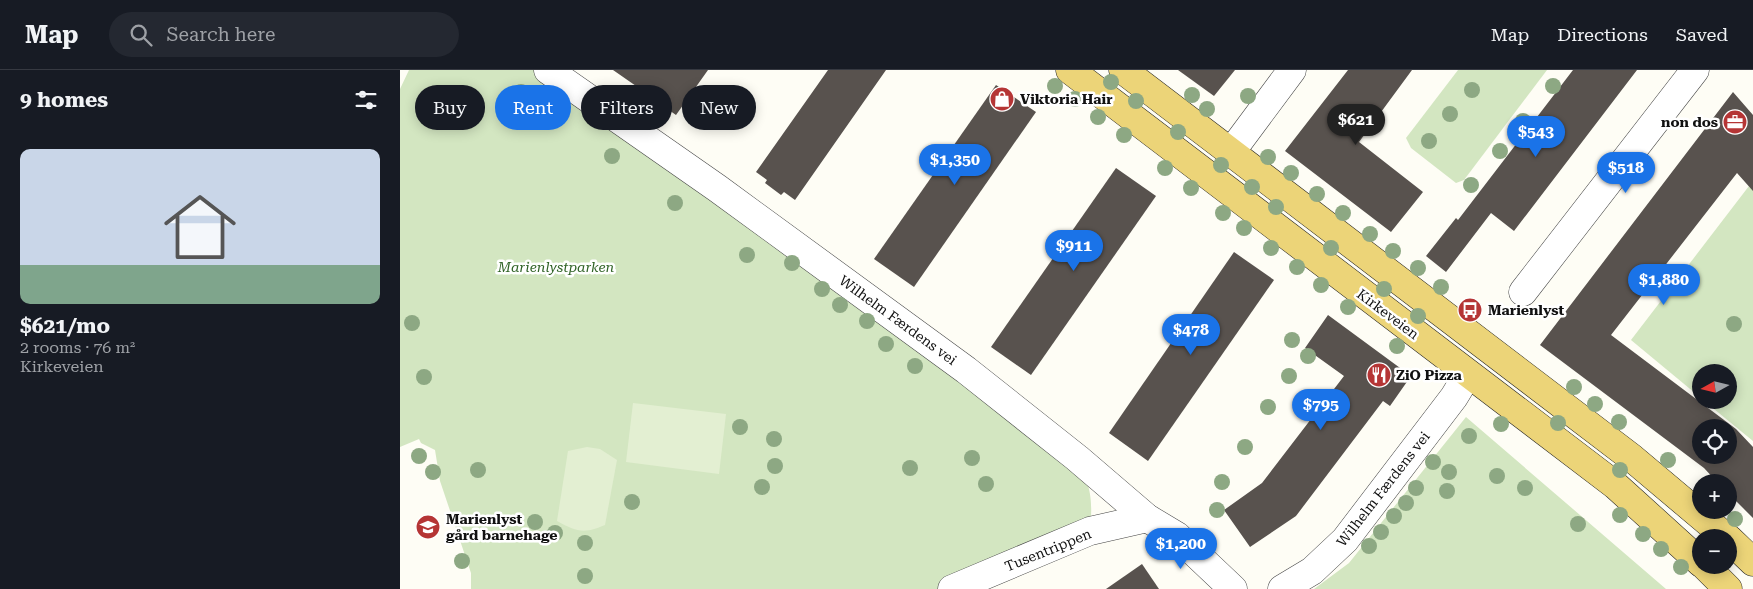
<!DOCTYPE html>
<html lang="en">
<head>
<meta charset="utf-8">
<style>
	:root { --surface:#171b24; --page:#242831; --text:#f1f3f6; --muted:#9ea1a6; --line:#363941; --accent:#1a73e8 }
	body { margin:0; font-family:"Roboto Serif",serif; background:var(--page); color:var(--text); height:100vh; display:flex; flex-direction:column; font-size:19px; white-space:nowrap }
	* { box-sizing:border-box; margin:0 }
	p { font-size:16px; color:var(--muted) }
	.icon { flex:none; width:28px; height:28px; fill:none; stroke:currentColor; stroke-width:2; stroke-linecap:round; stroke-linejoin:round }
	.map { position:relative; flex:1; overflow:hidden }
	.drawer { display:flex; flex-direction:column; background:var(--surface); width:400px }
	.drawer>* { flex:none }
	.hud { position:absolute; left:15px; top:15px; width:475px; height:45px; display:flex; gap:10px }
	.needle { width:32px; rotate:262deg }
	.fabs { position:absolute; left:1292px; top:294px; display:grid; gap:10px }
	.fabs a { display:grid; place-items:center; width:45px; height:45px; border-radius:50%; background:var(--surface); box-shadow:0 2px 12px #0003; font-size:25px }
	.price { position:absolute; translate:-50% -42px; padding:0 11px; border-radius:18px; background:var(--accent); color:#fff; font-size:16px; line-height:32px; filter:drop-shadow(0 1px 2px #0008) }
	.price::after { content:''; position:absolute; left:50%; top:30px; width:15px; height:11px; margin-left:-8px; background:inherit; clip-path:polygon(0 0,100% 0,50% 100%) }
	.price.selected { background:#222; color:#fff }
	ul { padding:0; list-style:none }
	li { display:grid; align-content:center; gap:10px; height:265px; padding:0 20px }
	li span { display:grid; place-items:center; height:155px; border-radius:10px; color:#555 }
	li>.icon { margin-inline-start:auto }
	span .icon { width:90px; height:90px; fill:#fffc; stroke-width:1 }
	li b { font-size:21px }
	h2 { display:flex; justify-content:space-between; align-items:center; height:60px; padding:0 20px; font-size:21px }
	.chip { padding:0 18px; border-radius:22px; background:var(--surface); box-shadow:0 2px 12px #0003; font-size:18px; line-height:45px }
	.chip.selected { background:var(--accent); color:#fff }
	header { display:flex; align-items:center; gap:30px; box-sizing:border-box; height:70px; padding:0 25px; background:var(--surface); border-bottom:1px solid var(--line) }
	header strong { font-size:24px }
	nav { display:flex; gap:28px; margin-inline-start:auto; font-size:18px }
	.search { width:350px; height:45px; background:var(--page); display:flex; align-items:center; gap:12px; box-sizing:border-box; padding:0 18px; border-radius:28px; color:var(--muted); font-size:19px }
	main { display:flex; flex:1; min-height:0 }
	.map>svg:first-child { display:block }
	.green { fill:#d3e6c1 }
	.pitch { fill:#e3efd2 }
	.building { fill:#58524e; fill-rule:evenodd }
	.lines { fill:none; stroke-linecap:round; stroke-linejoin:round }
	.minor-casing { stroke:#444; stroke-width:29 }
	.primary-casing { stroke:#222; stroke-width:29 }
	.minor { stroke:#fff; stroke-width:28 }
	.primary { stroke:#ecd478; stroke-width:28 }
	.tree { fill:#8da883 }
	.labels { text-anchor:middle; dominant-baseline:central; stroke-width:5; stroke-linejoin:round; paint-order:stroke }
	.poi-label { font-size:14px; font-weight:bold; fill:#111; stroke:#fff; text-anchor:start }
	.park-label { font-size:14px; font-style:italic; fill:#306326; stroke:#fff }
	.street-label { font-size:14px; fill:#111; stroke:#fff }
</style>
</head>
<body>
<header>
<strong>Map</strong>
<div class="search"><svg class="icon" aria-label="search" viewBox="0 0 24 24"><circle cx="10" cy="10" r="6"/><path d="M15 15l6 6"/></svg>Search here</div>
<nav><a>Map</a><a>Directions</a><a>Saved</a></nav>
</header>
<main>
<section class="drawer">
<h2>9 homes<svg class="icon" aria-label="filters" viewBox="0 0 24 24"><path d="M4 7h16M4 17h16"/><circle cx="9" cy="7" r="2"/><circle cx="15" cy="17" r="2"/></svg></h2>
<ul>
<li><span style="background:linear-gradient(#c9d6e8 75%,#7fa58c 0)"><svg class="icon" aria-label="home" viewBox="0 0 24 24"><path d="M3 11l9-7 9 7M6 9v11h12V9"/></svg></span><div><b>$621/mo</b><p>2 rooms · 76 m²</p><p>Kirkeveien</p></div></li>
</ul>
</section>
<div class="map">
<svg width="1353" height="519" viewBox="0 0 1353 519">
	<rect width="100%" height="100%" fill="#fefdf5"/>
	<!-- green -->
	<g class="green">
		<path d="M9,0h138l530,388c14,30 16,39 13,73l-138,58h-481v-16l-31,-92 -5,-31 -14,-7 -2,-4 -19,8v-358z"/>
		<path d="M1058,0h89l-83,110 -8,3 -45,-35 -5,-10z"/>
		<path d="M1349,116l4,4v251l-50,-41h26v-28h-28v26l-70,-58z"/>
		<path d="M1066,347l200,172h-352l35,-26z"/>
	</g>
	<!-- pitch -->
	<g class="pitch">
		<path d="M233,333l93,11 -7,60 -93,-12z"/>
		<path d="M187,377l13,2 17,11 -12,65c-21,9 -28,7 -48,-4l11,-70z"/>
	</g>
	<!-- building -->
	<g class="building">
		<path d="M213,0h95l-32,45 -10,-7 -3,3 -17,-12 3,-4z"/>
		<path d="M428,0h58l-91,130 -11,-8 -3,3 -16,-12 2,-3 -11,-8z"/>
		<path d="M778,0h57l-21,26z"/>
		<path d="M948,0h64l-53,72 64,50 -32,40 -106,-81z"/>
		<path d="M1173,0h64l-123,161 -23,-18 -45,59 -20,-16 30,-38 2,2z"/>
		<path d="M596,15l40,27 -122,175 -40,-28z"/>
		<path d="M1333,22l20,23v76l-16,-18 -126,162 125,94 17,18v71l-24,-24v-12h-12l-13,-14 -164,-123zM1301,358h28v27h-28z"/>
		<path d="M716,98l40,28 -125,179 -40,-28z"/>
		<path d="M834,182l40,28 -126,181 -39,-28z"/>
		<path d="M928,245l83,61 -21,30 -7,-5 -87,115 -46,31 -26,-37 38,-27 82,-107 -39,-28z"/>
		<path d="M742,494l17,25h-53z"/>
	</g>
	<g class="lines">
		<defs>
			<g id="minor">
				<path d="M148,0l169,118 249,182 111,88 70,60 30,18 56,53"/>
				<path d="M831,82l61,-82"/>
				<path d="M1123,222l172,-222"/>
				<path d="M552,519l138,-58 57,-13"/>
				<path d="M882,519l30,-18 33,-31 109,-143 14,-23"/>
			</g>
			<g id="primary">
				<path d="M670,0l545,415 86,78"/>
				<path d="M723,0l509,388 95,80"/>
				<path d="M1329,469l24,23"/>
				<path d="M1304,495l24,24"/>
			</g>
		</defs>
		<!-- minor casing -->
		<use href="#minor" class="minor-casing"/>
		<!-- primary casing -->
		<use href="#primary" class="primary-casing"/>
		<!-- minor -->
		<use href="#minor" class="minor"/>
		<!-- primary -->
		<use href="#primary" class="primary"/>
	</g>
	<!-- trees -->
	<g class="tree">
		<circle cx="711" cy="12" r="8"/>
		<circle cx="655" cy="16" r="8"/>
		<circle cx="1153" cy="16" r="8"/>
		<circle cx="1072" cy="20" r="8"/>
		<circle cx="121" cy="22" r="8"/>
		<circle cx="792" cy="25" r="8"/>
		<circle cx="848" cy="26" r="8"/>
		<circle cx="675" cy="29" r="8"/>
		<circle cx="736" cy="31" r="8"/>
		<circle cx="807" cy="39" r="8"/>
		<circle cx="1050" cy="44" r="8"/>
		<circle cx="146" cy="45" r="8"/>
		<circle cx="698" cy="47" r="8"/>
		<circle cx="1123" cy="51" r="8"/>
		<circle cx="778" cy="62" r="8"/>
		<circle cx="724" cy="65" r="8"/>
		<circle cx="1029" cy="71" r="8"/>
		<circle cx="1100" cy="81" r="8"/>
		<circle cx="212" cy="86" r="8"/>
		<circle cx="868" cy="87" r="8"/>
		<circle cx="821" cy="95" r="8"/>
		<circle cx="765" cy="98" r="8"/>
		<circle cx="891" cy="103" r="8"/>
		<circle cx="1071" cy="115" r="8"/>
		<circle cx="852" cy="117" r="8"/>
		<circle cx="791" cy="118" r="8"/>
		<circle cx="917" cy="124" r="8"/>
		<circle cx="275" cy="133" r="8"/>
		<circle cx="876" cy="137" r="8"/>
		<circle cx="823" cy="143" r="8"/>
		<circle cx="943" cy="143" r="8"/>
		<circle cx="844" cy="158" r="8"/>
		<circle cx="970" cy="164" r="8"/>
		<circle cx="871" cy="178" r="8"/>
		<circle cx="931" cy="178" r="8"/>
		<circle cx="993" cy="181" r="8"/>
		<circle cx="347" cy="185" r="8"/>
		<circle cx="392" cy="193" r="8"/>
		<circle cx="897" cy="197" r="8"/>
		<circle cx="1018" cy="198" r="8"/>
		<circle cx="921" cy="215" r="8"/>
		<circle cx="1041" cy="217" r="8"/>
		<circle cx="422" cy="219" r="8"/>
		<circle cx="984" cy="219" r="8"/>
		<circle cx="440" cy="235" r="8"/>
		<circle cx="948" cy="237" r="8"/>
		<circle cx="1018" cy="246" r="8"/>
		<circle cx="467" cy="251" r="8"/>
		<circle cx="12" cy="253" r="8"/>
		<circle cx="1334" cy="254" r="8"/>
		<circle cx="892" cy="270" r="8"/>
		<circle cx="486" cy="274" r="8"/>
		<circle cx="997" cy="276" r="8"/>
		<circle cx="908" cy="286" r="8"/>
		<circle cx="515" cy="296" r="8"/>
		<circle cx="889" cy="306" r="8"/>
		<circle cx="24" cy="307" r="8"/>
		<circle cx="1174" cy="317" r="8"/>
		<circle cx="1195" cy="334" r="8"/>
		<circle cx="868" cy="337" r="8"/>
		<circle cx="1219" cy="352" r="8"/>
		<circle cx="1158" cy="353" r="8"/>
		<circle cx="1101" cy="354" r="8"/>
		<circle cx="340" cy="357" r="8"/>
		<circle cx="1069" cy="366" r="8"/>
		<circle cx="374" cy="369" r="8"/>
		<circle cx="845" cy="377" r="8"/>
		<circle cx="19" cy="386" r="8"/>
		<circle cx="572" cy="388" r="8"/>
		<circle cx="1268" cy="390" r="8"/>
		<circle cx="1033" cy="392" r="8"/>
		<circle cx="375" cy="396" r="8"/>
		<circle cx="510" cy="398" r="8"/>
		<circle cx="78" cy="400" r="8"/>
		<circle cx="1220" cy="400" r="8"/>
		<circle cx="33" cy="402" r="8"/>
		<circle cx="1049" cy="402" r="8"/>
		<circle cx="1097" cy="406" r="8"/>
		<circle cx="822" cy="412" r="8"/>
		<circle cx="586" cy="414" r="8"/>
		<circle cx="362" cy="417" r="8"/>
		<circle cx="1016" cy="418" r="8"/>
		<circle cx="1125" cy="418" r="8"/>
		<circle cx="1047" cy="421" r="8"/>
		<circle cx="232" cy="432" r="8"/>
		<circle cx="1006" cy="433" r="8"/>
		<circle cx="817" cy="440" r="8"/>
		<circle cx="1220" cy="445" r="8"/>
		<circle cx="994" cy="446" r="8"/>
		<circle cx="1335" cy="449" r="8"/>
		<circle cx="135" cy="452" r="8"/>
		<circle cx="1178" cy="454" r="8"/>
		<circle cx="981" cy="462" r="8"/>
		<circle cx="155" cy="463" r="8"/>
		<circle cx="1243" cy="464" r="8"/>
		<circle cx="185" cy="473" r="8"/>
		<circle cx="969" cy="476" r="8"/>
		<circle cx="1261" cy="479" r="8"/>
		<circle cx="62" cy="491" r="8"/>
		<circle cx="1281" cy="497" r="8"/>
		<circle cx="185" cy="506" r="8"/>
	</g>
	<!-- icons -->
	<defs>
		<symbol id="shop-disc" viewBox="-11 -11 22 22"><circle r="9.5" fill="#b53535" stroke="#fff"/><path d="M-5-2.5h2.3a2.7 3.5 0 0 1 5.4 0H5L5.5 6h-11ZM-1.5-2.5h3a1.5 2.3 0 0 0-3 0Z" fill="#fff"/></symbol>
		<symbol id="office-disc" viewBox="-11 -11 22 22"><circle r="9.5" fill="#b53535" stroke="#fff"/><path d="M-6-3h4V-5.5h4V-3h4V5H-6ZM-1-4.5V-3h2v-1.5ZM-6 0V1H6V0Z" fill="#fff"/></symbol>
		<symbol id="bus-disc" viewBox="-11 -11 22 22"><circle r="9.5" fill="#b53535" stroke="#fff"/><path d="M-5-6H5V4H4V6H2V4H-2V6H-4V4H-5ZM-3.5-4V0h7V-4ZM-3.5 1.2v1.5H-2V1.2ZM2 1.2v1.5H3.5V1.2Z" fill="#fff"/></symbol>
		<symbol id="restaurant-disc" viewBox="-11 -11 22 22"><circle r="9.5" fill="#b53535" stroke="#fff"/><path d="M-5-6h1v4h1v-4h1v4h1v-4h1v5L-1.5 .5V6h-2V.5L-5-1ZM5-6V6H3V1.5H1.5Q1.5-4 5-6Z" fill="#fff"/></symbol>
		<symbol id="school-disc" viewBox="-11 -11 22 22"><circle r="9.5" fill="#b53535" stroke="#fff"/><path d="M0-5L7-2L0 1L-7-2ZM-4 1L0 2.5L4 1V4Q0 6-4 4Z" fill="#fff"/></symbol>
	</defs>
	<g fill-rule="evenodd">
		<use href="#shop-disc" x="588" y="15" width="28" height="28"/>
		<use href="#office-disc" x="1321" y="38" width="28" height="28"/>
		<use href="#bus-disc" x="1056" y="226" width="28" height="28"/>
		<use href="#restaurant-disc" x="965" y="291" width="28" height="28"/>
		<use href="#school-disc" x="14" y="443" width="28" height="28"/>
	</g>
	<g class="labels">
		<!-- poi labels -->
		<g class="poi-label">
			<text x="620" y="29">Viktoria Hair</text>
			<text x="1318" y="52" text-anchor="end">non dos</text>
			<text x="1088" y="240">Marienlyst</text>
			<text x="996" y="305">ZiO Pizza</text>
			<text x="46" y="449">Marienlyst<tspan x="46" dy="16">gård barnehage</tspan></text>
		</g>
		<!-- park labels -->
		<g class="park-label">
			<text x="156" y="197">Marienlystparken</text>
		</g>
		<!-- street labels -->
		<g class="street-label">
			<text transform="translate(988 244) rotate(37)">Kirkeveien</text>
			<text transform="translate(498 250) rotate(36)">Wilhelm Færdens vei</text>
			<text transform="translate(983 419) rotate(-52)">Wilhelm Færdens vei</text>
			<text transform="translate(648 480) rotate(-22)">Tusentrippen</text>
		</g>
	</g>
</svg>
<div class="fabs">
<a><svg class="needle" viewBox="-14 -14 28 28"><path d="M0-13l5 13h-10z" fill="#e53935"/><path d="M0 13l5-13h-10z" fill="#9ea1a6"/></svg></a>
<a><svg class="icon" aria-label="locate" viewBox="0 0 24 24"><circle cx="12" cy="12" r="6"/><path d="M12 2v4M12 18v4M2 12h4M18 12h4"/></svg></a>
<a>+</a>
<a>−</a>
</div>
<b class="price selected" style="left:956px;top:76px">$621</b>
<b class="price" style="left:1136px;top:88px">$543</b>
<b class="price" style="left:555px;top:116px">$1,350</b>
<b class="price" style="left:1226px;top:124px">$518</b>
<b class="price" style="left:674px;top:202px">$911</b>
<b class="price" style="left:1264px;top:236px">$1,880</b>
<b class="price" style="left:791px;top:286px">$478</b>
<b class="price" style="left:921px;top:361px">$795</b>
<b class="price" style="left:781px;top:500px">$1,200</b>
<div class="hud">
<a class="chip">Buy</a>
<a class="chip selected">Rent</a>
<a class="chip">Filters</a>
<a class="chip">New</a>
</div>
</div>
</main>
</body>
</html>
